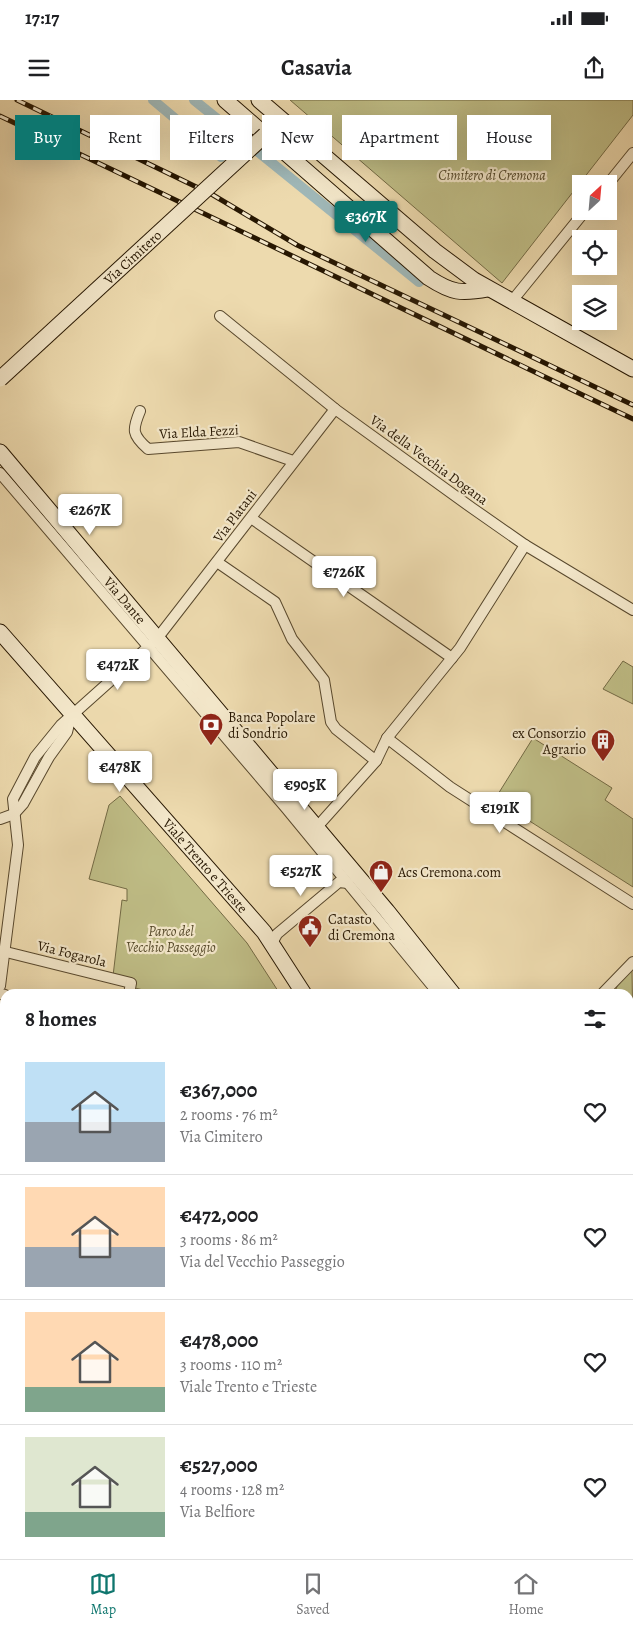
<!DOCTYPE html>
<html lang="en">
<head>
<meta charset="utf-8">
<style>
	:root { --surface:#fff; --page:#f2f2f2; --text:#202124; --muted:#757577; --line:#e0e0e0; --accent:#0f766e }
	body { margin:0; font-family:Alegreya,serif; background:var(--page); color:var(--text); height:100vh; display:flex; flex-direction:column; font-size:19px; white-space:nowrap }
	* { box-sizing:border-box; margin:0 }
	p { font-size:16px; color:var(--muted) }
	.icon { flex:none; width:28px; height:28px; fill:none; stroke:currentColor; stroke-width:2; stroke-linecap:round; stroke-linejoin:round }
	.map { position:relative; flex:1; overflow:hidden }
	.panel { position:absolute; left:0px; top:889px; width:634px; height:571px; display:flex; flex-direction:column; background:var(--surface); border-radius:15px 15px 0 0; box-shadow:0 5px 20px #0002 }
	.panel>* { flex:none }
	.banner { position:absolute; left:15px; top:15px; width:604px; height:45px; display:flex; gap:10px }
	.needle { width:32px; rotate:26deg }
	.tools { position:absolute; left:572px; top:75px; display:grid; gap:10px }
	.tools a { display:grid; place-items:center; width:45px; height:45px; border-radius:0px; background:var(--surface); box-shadow:0 5px 20px #0002; font-size:25px }
	.price { position:absolute; translate:-50% -42px; padding:0 11px; border-radius:5px; background:#fff; color:#222; font-size:16px; line-height:32px; filter:drop-shadow(0 1px 2px #0008) }
	.price::after { content:''; position:absolute; left:50%; top:30px; width:15px; height:11px; margin-left:-8px; background:inherit; clip-path:polygon(0 0,100% 0,50% 100%) }
	.price.active { background:var(--accent); color:#fff }
	ul { padding:0; list-style:none }
	li { display:flex; align-items:center; gap:15px; height:125px; padding:0 25px }
	li+li { border-top:1px solid var(--line) }
	li span { display:grid; place-items:center; flex:none; width:140px; height:100px; border-radius:0px; color:#555 }
	li>.icon { margin-inline-start:auto }
	span .icon { width:60px; height:60px; fill:#fffc; stroke-width:1 }
	li b { font-size:21px }
	h2 { display:flex; justify-content:space-between; align-items:center; height:60px; padding:0 25px; font-size:21px }
	.chip { padding:0 18px; border-radius:0px; background:var(--surface); box-shadow:0 5px 20px #0002; font-size:18px; line-height:45px }
	.chip.active { background:var(--accent); color:#fff }
	.status { display:flex; justify-content:space-between; align-items:center; height:35px; padding:0 25px; background:var(--surface); direction:ltr }
	.status svg { height:14px; fill:currentColor }
	header { display:flex; justify-content:space-between; align-items:center; height:65px; padding:0 25px; background:var(--surface); font-size:22px; font-weight:600 }
	.tab-bar { display:flex; justify-content:space-around; align-items:center; height:70px; border-top:1px solid var(--line); background:var(--surface); font-size:14px; color:var(--muted) }
	.tab-bar a { display:grid; justify-items:center; gap:2px }
	.tab-bar .active { color:var(--accent) }
	.map>svg:first-child { display:block }
	.green { fill:#bfbd86; stroke:#736a44 }
	.lines { fill:none; stroke-linecap:round; stroke-linejoin:round }
	.canal { stroke:#9fb7b7; stroke-width:10 }
	.street-casing { stroke:#58482d; stroke-width:12 }
	.secondary-casing { stroke:#271702; stroke-width:17 }
	.street { stroke:#f3e7ca; stroke-width:10 }
	.secondary { stroke:#f3e7ca; stroke-width:15 }
	.rail-casing { stroke:#271702; stroke-width:5 }
	.rail { stroke:#f3e7ca; stroke-width:3; stroke-dasharray:9; stroke-linecap:butt }
	.secondary-bridge-casing { stroke:#271702; stroke-width:17; stroke-linecap:butt }
	.secondary-bridge { stroke:#f3e7ca; stroke-width:15 }
	.labels { text-anchor:middle; dominant-baseline:central; stroke-width:4.5; stroke-linejoin:round; paint-order:stroke }
	.park-label { font-size:14px; font-style:italic; fill:#55492a; stroke:#f3e7ca }
	.street-label { font-size:14px; fill:#271702; stroke:#f3e7ca }
	.poi-label { font-size:14px; fill:#271702; stroke:#f3e7ca; text-anchor:start }
</style>
</head>
<body>
<div class="status"><b>17:17</b><svg viewBox="0 0 49 12"><path d="M0 12V9h3v3zM5 12V6h3v6zM10 12V3h3v9zM15 12V0h3v12zM26 1h20v11H26zM47 4h2v5h-2z"/></svg></div>
<header><svg class="icon" aria-label="menu" viewBox="0 0 24 24"><path d="M4 6h16M4 12h16M4 18h16"/></svg>Casavia<svg class="icon" aria-label="share" viewBox="0 0 24 24"><path d="M12 15V3M7 8l5-5 5 5M5 13v7h14v-7"/></svg></header>
<div class="map">
<svg width="633" height="1459" viewBox="0 0 633 1459">
	<rect width="100%" height="100%" fill="#eddaae"/>
	<filter id="stains"><feTurbulence type="fractalNoise" baseFrequency=".004" numOctaves="4"/><feColorMatrix values="0 0 0 0 .2 0 0 0 0 .09 0 0 0 0 .02 0 0 0 .5 -.17"/></filter>
	<radialGradient id="worn" r=".72"><stop offset=".6" stop-color="#630" stop-opacity="0"/><stop offset="1" stop-color="#630" stop-opacity=".3"/></radialGradient>
	<!-- green -->
	<g class="green">
		<path d="M290,0h343v15l-131,168z"/>
		<path d="M623,561l10,6v37l-30,-15z"/>
		<path d="M533,638l79,50 -7,12 28,19v68l-138,-88z"/>
		<path d="M120,696l127,147 33,51h-120l-25,-6 1,-5 -23,-7 9,-76 5,1v-12l-38,-10 20,-74z"/>
		<path d="M632,870l1,70 -4,3v-49h-15l4,-10z"/>
	</g>
	<g class="lines">
		<!-- canal -->
		<g class="canal">
			<path d="M153,0l68,57"/>
			<path d="M194,0l225,182"/>
		</g>
		<defs>
			<g id="street">
				<path d="M608,84l25,-31"/>
				<path d="M512,201l73,-90"/>
				<path d="M220,216l115,93 137,99 53,37 108,65"/>
				<path d="M140,311c-8,19 -8,24 8,38l91,-7 54,19"/>
				<path d="M0,373l286,335 153,186"/>
				<path d="M251,418l201,140"/>
				<path d="M217,462l58,40 17,37 32,41 7,42 5,7 40,32"/>
				<path d="M387,638l63,49 183,117"/>
				<path d="M0,719l14,-5 9,-10 26,-47 18,-25 4,-16"/>
				<path d="M317,727l59,-66 11,-23 73,-90 65,-103"/>
				<path d="M272,843l5,-9 62,-52 9,1"/>
				<path d="M6,852l125,31 -2,11"/>
				<path d="M0,886l18,-141 -5,-46 22,-42 26,-32 95,-85 179,-231"/>
				<path d="M0,894l5,1"/>
				<path d="M602,894l31,-32"/>
				<path d="M0,932l5,1"/>
				<path d="M629,970l4,7"/>
				<path d="M0,978l5,1"/>
				<path d="M0,1038h5"/>
				<path d="M0,1083h5"/>
				<path d="M629,1260l4,8"/>
				<path d="M629,1402l4,1"/>
				<path d="M629,1444l4,8"/>
				<path d="M554,1455v4"/>
				<path d="M614,1455v4"/>
				<path d="M113,1459l1,-4"/>
				<path d="M208,1459l1,-4"/>
				<path d="M326,1459l1,-4"/>
				<path d="M471,1459l1,-4"/>
				<path d="M514,1459l1,-4"/>
			</g>
			<g id="secondary">
				<path d="M225,0l204,178c23,15 32,16 59,11"/>
				<path d="M259,0l176,151 39,29 159,89"/>
				<path id="s1" d="M0,352l387,459 66,83"/>
				<path id="s2" d="M0,532l264,300 40,62"/>
				<path d="M629,1232l4,9"/>
				<path d="M629,1360l4,-4"/>
				<path d="M629,1377l4,-3"/>
				<path d="M629,1392l4,2"/>
			</g>
		</defs>
		<!-- street casing -->
		<use href="#street" class="street-casing"/>
		<!-- secondary casing -->
		<use href="#secondary" class="secondary-casing"/>
		<!-- street -->
		<use href="#street" class="street"/>
		<!-- secondary -->
		<use href="#secondary" class="secondary"/>
		<defs>
			<g id="rail">
				<path d="M17,0l196,95 84,50 336,160"/>
				<path d="M0,16l633,303"/>
			</g>
		</defs>
		<!-- rail casing -->
		<use href="#rail" class="rail-casing"/>
		<!-- rail -->
		<use href="#rail" class="rail"/>
		<defs>
			<g id="secondary-bridge">
				<path id="s3" d="M0,279l265,-244"/>
			</g>
		</defs>
		<!-- secondary-bridge casing -->
		<use href="#secondary-bridge" class="secondary-bridge-casing"/>
		<!-- secondary-bridge -->
		<use href="#secondary-bridge" class="secondary-bridge"/>
	</g>
	<!-- icons -->
	<defs>
		<symbol id="bank-pin" viewBox="-11 -11 22 30"><path d="M0 17L-7.5 6A9.5 9.5 0 1 1 7.5 6Z" fill="#8f2418" stroke="#f3e7ca"/><path d="M-6-4H6V4H-6ZM0-2.3a2.3 2.3 0 1 0 0 4.6a2.3 2.3 0 1 0 0-4.6Z" fill="#fff"/></symbol>
		<symbol id="building-pin" viewBox="-11 -11 22 30"><path d="M0 17L-7.5 6A9.5 9.5 0 1 1 7.5 6Z" fill="#8f2418" stroke="#f3e7ca"/><path d="M-4-6H4V6H1V3H-1V6H-4ZM-2.5-4.3h1.7v1.8h-1.7ZM.8-4.3h1.7v1.8H.8ZM-2.5-1h1.7V.8h-1.7ZM.8-1h1.7V.8H.8Z" fill="#fff"/></symbol>
		<symbol id="shop-pin" viewBox="-11 -11 22 30"><path d="M0 17L-7.5 6A9.5 9.5 0 1 1 7.5 6Z" fill="#8f2418" stroke="#f3e7ca"/><path d="M-5-2.5h2.3a2.7 3.5 0 0 1 5.4 0H5L5.5 6h-11ZM-1.5-2.5h3a1.5 2.3 0 0 0-3 0Z" fill="#fff"/></symbol>
		<symbol id="civic-pin" viewBox="-11 -11 22 30"><path d="M0 17L-7.5 6A9.5 9.5 0 1 1 7.5 6Z" fill="#8f2418" stroke="#f3e7ca"/><path d="M-.6-6.5H3V-4.5H.6V-3L4-1V1h2V6H-6V1h2V-1L-.6-3ZM-1.2 2.5V6h2.4V2.5Z" fill="#fff"/></symbol>
	</defs>
	<g fill-rule="evenodd">
		<use href="#bank-pin" x="197" y="611" width="28" height="38"/>
		<use href="#building-pin" x="589" y="627" width="28" height="38"/>
		<use href="#shop-pin" x="367" y="758" width="28" height="38"/>
		<use href="#civic-pin" x="296" y="813" width="28" height="38"/>
	</g>
	<g class="labels">
		<!-- park labels -->
		<g class="park-label">
			<text x="492" y="75">Cimitero di Cremona</text>
			<text x="171" y="831">Parco del<tspan x="171" dy="16">Vecchio Passeggio</tspan></text>
		</g>
		<!-- street labels -->
		<g class="street-label">
			<text stroke="none"><textPath href="#s3" startOffset="180">Via Cimitero</textPath></text>
			<text transform="translate(199 332) rotate(-3)">Via Elda Fezzi</text>
			<text transform="translate(429 360) rotate(36)">Via della Vecchia Dogana</text>
			<text transform="translate(235 416) rotate(-53)">Via Platani</text>
			<text stroke="none"><textPath href="#s1" startOffset="194">Via Dante</textPath></text>
			<text stroke="none"><textPath href="#s2" startOffset="311">Viale Trento e Trieste</textPath></text>
			<text transform="translate(72 854) rotate(14)">Via Fogarola</text>
		</g>
		<!-- poi labels -->
		<g class="poi-label">
			<text x="228" y="617">Banca Popolare<tspan x="228" dy="16">di Sondrio</tspan></text>
			<text x="586" y="633" text-anchor="end">ex Consorzio<tspan x="586" dy="16">Agrario</tspan></text>
			<text x="398" y="772">Acs Cremona.com</text>
			<text x="328" y="819">Catasto<tspan x="328" dy="16">di Cremona</tspan></text>
		</g>
	</g>
	<rect width="100%" height="100%" filter="url(#stains)"/>
	<rect width="100%" height="100%" fill="url(#worn)"/>
</svg>
<div class="tools">
<a><svg class="needle" viewBox="-14 -14 28 28"><path d="M0-13l5 13h-10z" fill="#e53935"/><path d="M0 13l5-13h-10z" fill="#757577"/></svg></a>
<a><svg class="icon" aria-label="locate" viewBox="0 0 24 24"><circle cx="12" cy="12" r="6"/><path d="M12 2v4M12 18v4M2 12h4M18 12h4"/></svg></a>
<a><svg class="icon" aria-label="layers" viewBox="0 0 24 24"><path d="M12 4l9 5-9 5-9-5zM3 14l9 5 9-5"/></svg></a>
</div>
<b class="price active" style="left:366px;top:143px">€367K</b>
<b class="price" style="left:90px;top:436px">€267K</b>
<b class="price" style="left:344px;top:498px">€726K</b>
<b class="price" style="left:118px;top:591px">€472K</b>
<b class="price" style="left:120px;top:693px">€478K</b>
<b class="price" style="left:305px;top:711px">€905K</b>
<b class="price" style="left:500px;top:734px">€191K</b>
<b class="price" style="left:301px;top:797px">€527K</b>
<div class="banner">
<a class="chip active">Buy</a>
<a class="chip">Rent</a>
<a class="chip">Filters</a>
<a class="chip">New</a>
<a class="chip">Apartment</a>
<a class="chip">House</a>
</div>
<section class="panel">
<h2>8 homes<svg class="icon" aria-label="filters" viewBox="0 0 24 24"><path d="M4 7h16M4 17h16"/><circle cx="9" cy="7" r="2"/><circle cx="15" cy="17" r="2"/></svg></h2>
<ul>
<li><span style="background:linear-gradient(#bfe0f5 60%,#9aa5b1 0)"><svg class="icon" aria-label="home" viewBox="0 0 24 24"><path d="M3 11l9-7 9 7M6 9v11h12V9"/></svg></span><div><b>€367,000</b><p>2 rooms · 76 m²</p><p>Via Cimitero</p></div><svg class="icon" aria-label="heart" viewBox="0 0 24 24"><path d="M12 20l-8-8c-3-5 5-10 8-4 3-6 11-1 8 4z"/></svg></li>
<li><span style="background:linear-gradient(#ffd9b3 60%,#9aa5b1 0)"><svg class="icon" aria-label="home" viewBox="0 0 24 24"><path d="M3 11l9-7 9 7M6 9v11h12V9"/></svg></span><div><b>€472,000</b><p>3 rooms · 86 m²</p><p>Via del Vecchio Passeggio</p></div><svg class="icon" aria-label="heart" viewBox="0 0 24 24"><path d="M12 20l-8-8c-3-5 5-10 8-4 3-6 11-1 8 4z"/></svg></li>
<li><span style="background:linear-gradient(#ffd9b3 75%,#7fa58c 0)"><svg class="icon" aria-label="home" viewBox="0 0 24 24"><path d="M3 11l9-7 9 7M6 9v11h12V9"/></svg></span><div><b>€478,000</b><p>3 rooms · 110 m²</p><p>Viale Trento e Trieste</p></div><svg class="icon" aria-label="heart" viewBox="0 0 24 24"><path d="M12 20l-8-8c-3-5 5-10 8-4 3-6 11-1 8 4z"/></svg></li>
<li><span style="background:linear-gradient(#dfe7d0 75%,#7fa58c 0)"><svg class="icon" aria-label="home" viewBox="0 0 24 24"><path d="M3 11l9-7 9 7M6 9v11h12V9"/></svg></span><div><b>€527,000</b><p>4 rooms · 128 m²</p><p>Via Belfiore</p></div><svg class="icon" aria-label="heart" viewBox="0 0 24 24"><path d="M12 20l-8-8c-3-5 5-10 8-4 3-6 11-1 8 4z"/></svg></li>
</ul>
</section>
</div>
<nav class="tab-bar">
<a class="active"><svg class="icon" aria-label="map" viewBox="0 0 24 24"><path d="M3 6l6-2 6 2 6-2v14l-6 2-6-2-6 2zM9 4v14M15 6v14"/></svg>Map</a>
<a><svg class="icon" aria-label="saved" viewBox="0 0 24 24"><path d="M7 4h10v16l-5-4-5 4z"/></svg>Saved</a>
<a><svg class="icon" aria-label="home" viewBox="0 0 24 24"><path d="M3 11l9-7 9 7M6 9v11h12V9"/></svg>Home</a>
</nav>
</body>
</html>
